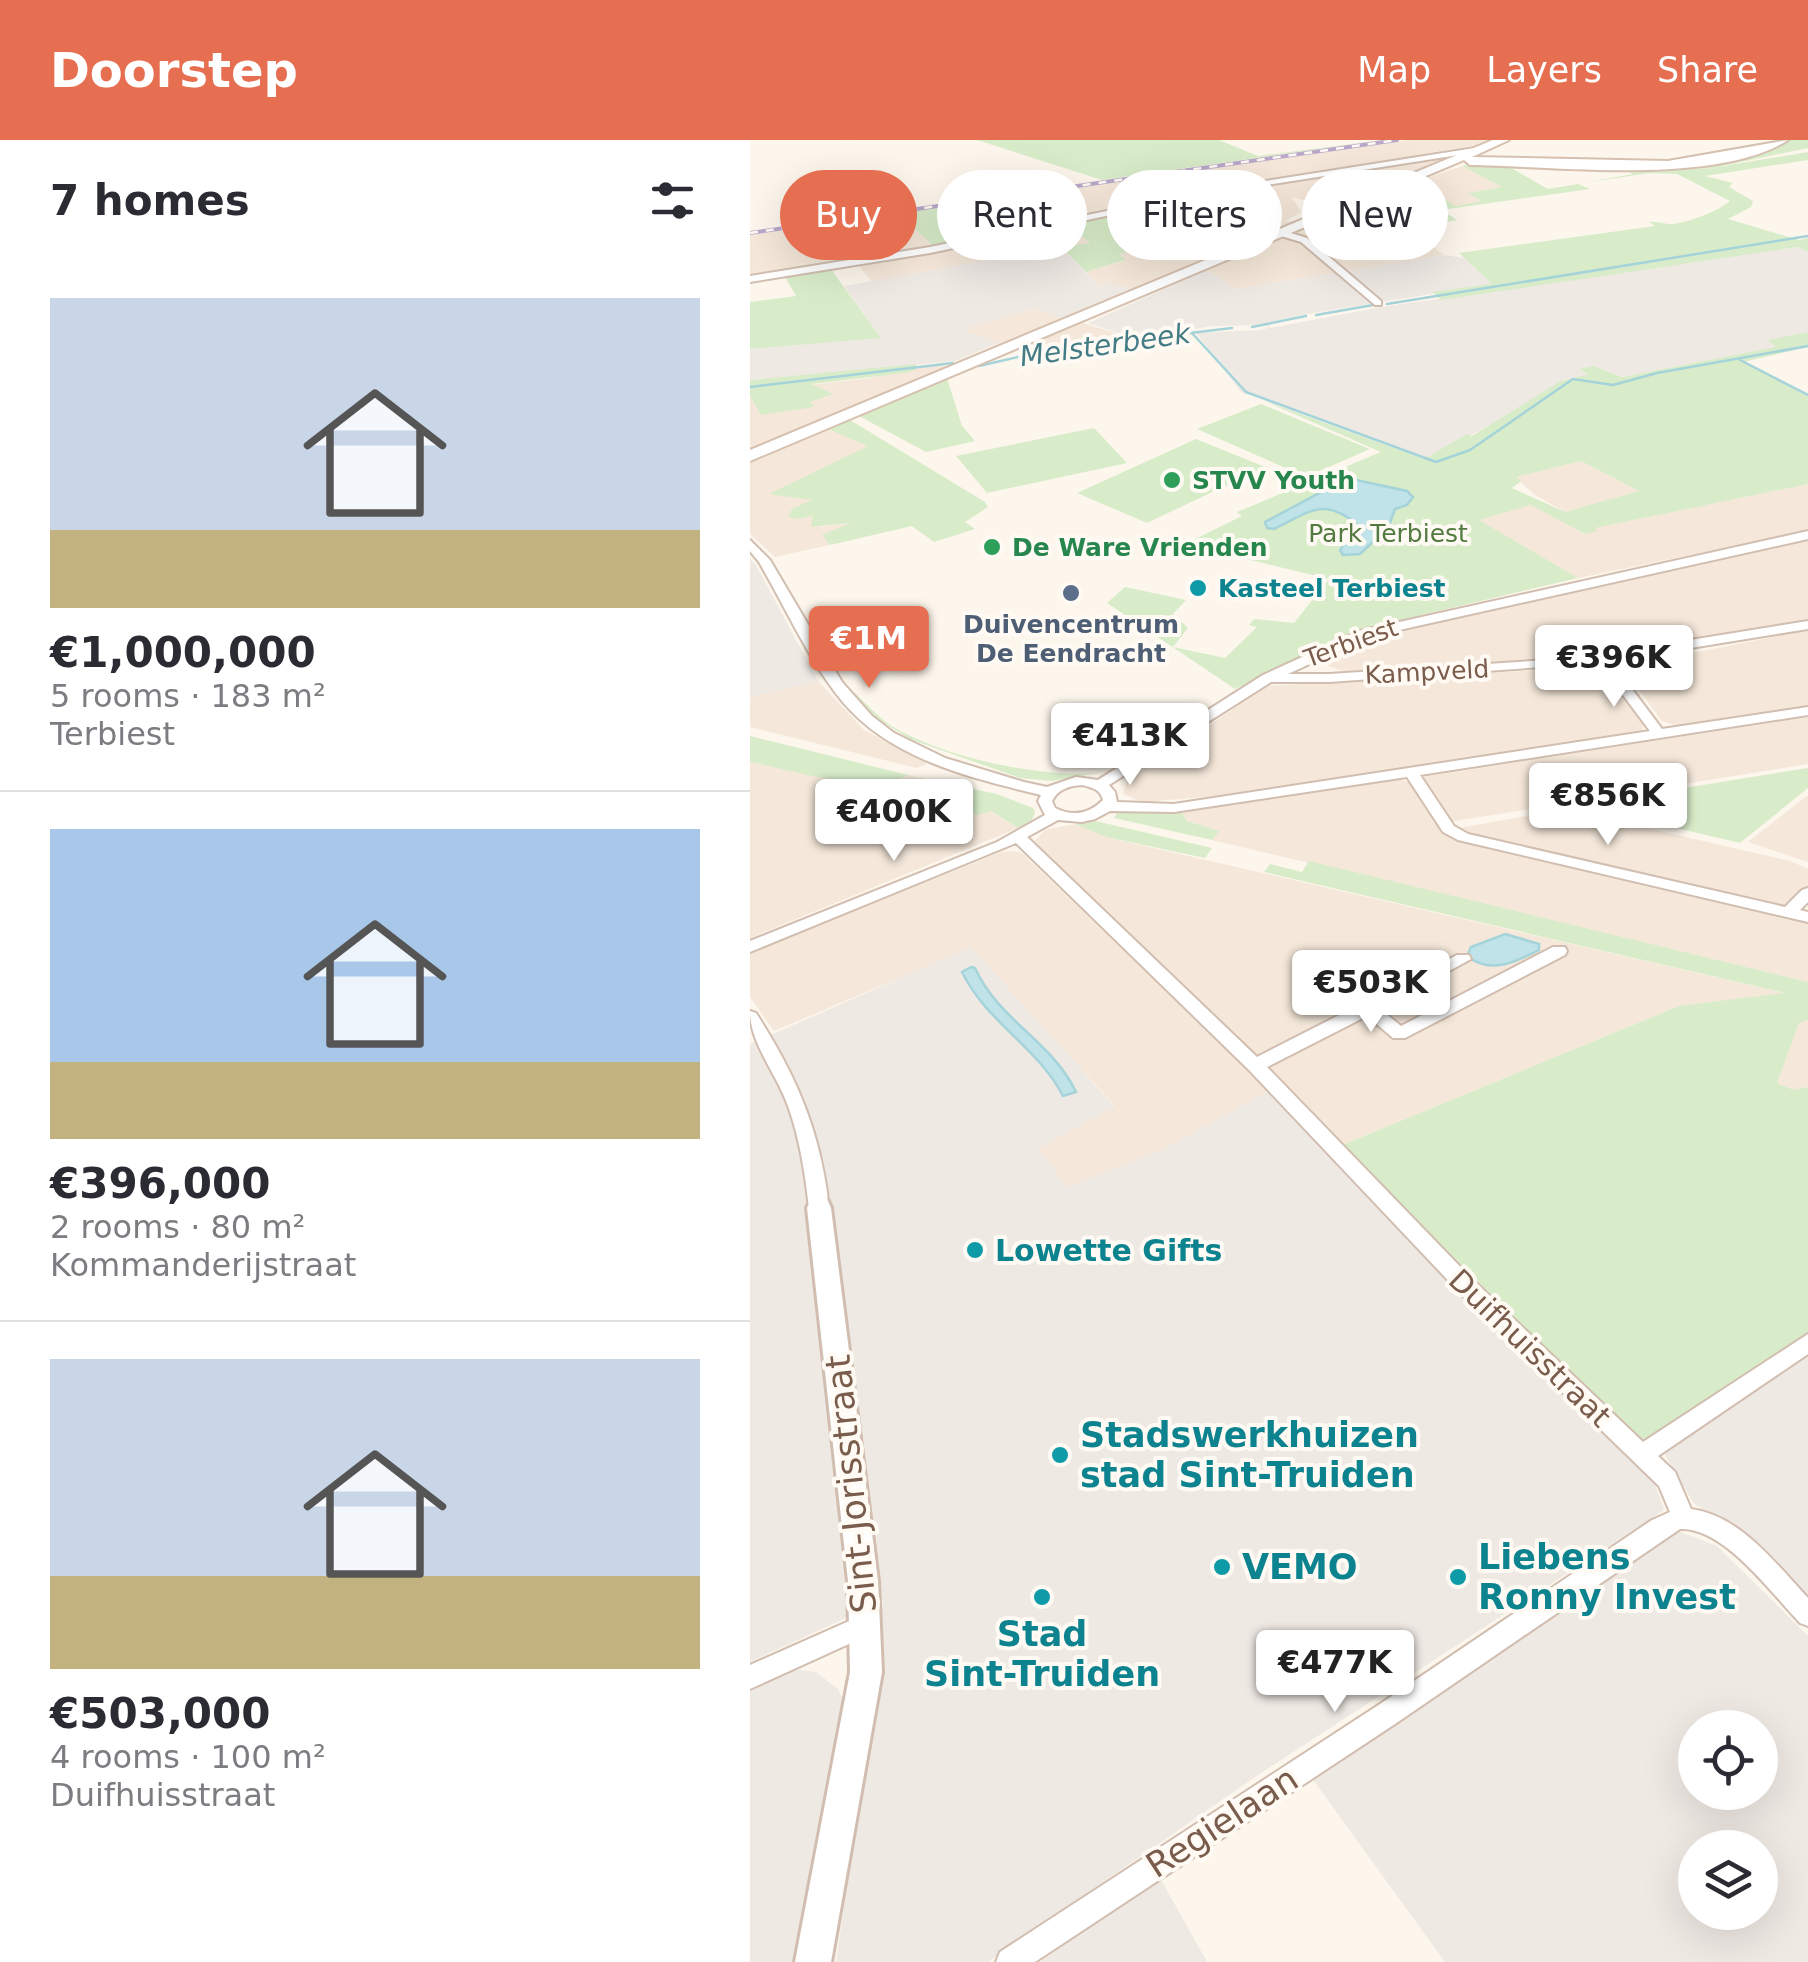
<!DOCTYPE html>
<html lang="en">
<head>
<meta charset="utf-8">
<style>
	:root { --surface:#fff; --page:#f7f7f7; --text:#2b2b33; --muted:#7c7c81; --line:#e1e1e2; --accent:#e76f51 }
	body { margin:0; font-family:"DejaVu Sans",sans-serif; background:var(--page); color:var(--text); height:100vh; display:flex; flex-direction:column; font-size:38px; white-space:nowrap }
	* { box-sizing:border-box; margin:0 }
	p { font-size:32px; color:var(--muted) }
	.icon { flex:none; width:55px; height:55px; fill:none; stroke:currentColor; stroke-width:2; stroke-linecap:round; stroke-linejoin:round }
	.map { position:relative; flex:1; overflow:hidden }
	.side { display:flex; flex-direction:column; background:var(--surface); width:750px }
	.side>* { flex:none }
	.top-card { position:absolute; left:30px; top:30px; width:878px; height:90px; display:flex; gap:20px }
	.fabs { position:absolute; left:928px; top:1570px; display:grid; gap:20px }
	.fabs a { display:grid; place-items:center; width:100px; height:100px; border-radius:50%; background:var(--surface); box-shadow:0 10px 40px #0002; font-size:50px }
	.price { position:absolute; translate:-50% -85px; padding:0 22px; border-radius:10px; background:#fff; color:#222; font-size:32px; line-height:65px; filter:drop-shadow(0 2px 5px #0008) }
	.price::after { content:''; position:absolute; left:50%; top:60px; width:30px; height:22px; margin-left:-15px; background:inherit; clip-path:polygon(0 0,100% 0,50% 100%) }
	.price.selected { background:var(--accent); color:#fff }
	ul { padding:0; list-style:none }
	li { display:grid; align-content:center; gap:20px; height:530px; padding:0 50px }
	li+li { border-top:2px solid var(--line) }
	li span { display:grid; place-items:center; height:310px; border-radius:0px; color:#555 }
	li>.icon { margin-inline-start:auto }
	span .icon { width:180px; height:180px; fill:#fffc; stroke-width:1 }
	li b { font-size:42px }
	h2 { display:flex; justify-content:space-between; align-items:center; height:120px; padding:0 50px; font-size:42px }
	.pill { padding:0 35px; border-radius:45px; background:var(--surface); box-shadow:0 10px 40px #0002; font-size:35px; line-height:90px }
	.pill.selected { background:var(--accent); color:#fff }
	header { display:flex; align-items:center; gap:60px; box-sizing:border-box; height:140px; padding:0 50px; background:var(--accent); color:#fff }
	header strong { font-size:48px }
	nav { display:flex; gap:55px; margin-inline-start:auto; font-size:35px }
	main { display:flex; flex:1; min-height:0 }
	.map>svg:first-child { display:block }
	.residential { fill:#f5e8da }
	.industrial { fill:#efe9e4; fill-rule:evenodd }
	.green { fill:#d8ecc9; fill-rule:evenodd }
	.water { fill:#bfe3e8; stroke:#a5d3da; stroke-width:2.5 }
	.lines { fill:none; stroke-linecap:round; stroke-linejoin:round }
	.stream { stroke:#a5d3da; stroke-width:2.5 }
	.minor-casing { stroke:#d1beb0; stroke-width:4 }
	.tertiary-casing { stroke:#d1beb0; stroke-width:6 }
	.secondary-casing { stroke:#d6c0b0; stroke-width:4 }
	.minor { fill:#fff; fill-rule:evenodd }
	.tertiary { fill:#fff; fill-rule:evenodd }
	.secondary { fill:#fff; fill-rule:evenodd }
	.rail-casing { stroke:#b9a8c9; stroke-width:4 }
	.rail { stroke:#fffaf3; stroke-width:2.5; stroke-dasharray:8; stroke-linecap:butt }
	.leisure-dot { fill:#2e9e5b; stroke:#fffaf3; stroke-width:4 }
	.culture-dot { fill:#0f9aa8; stroke:#fffaf3; stroke-width:4 }
	.service-dot { fill:#5c6f8a; stroke:#fffaf3; stroke-width:4 }
	.labels { text-anchor:middle; dominant-baseline:central; stroke-width:8; stroke-linejoin:round; paint-order:stroke }
	.far-leisure-label { font-size:25px; font-weight:bold; fill:#27864d; stroke:#fffaf3; text-anchor:start }
	.far-park-label { font-size:25px; fill:#537a41; stroke:#fffaf3 }
	.far-culture-label { font-size:25px; font-weight:bold; fill:#0d838f; stroke:#fffaf3; text-anchor:start }
	.far-service-label { font-size:25px; font-weight:bold; fill:#4e5e75; stroke:#fffaf3 }
	.far-street-label { font-size:25px; fill:#7a5c4d; stroke:#fffaf3 }
	.far-water-label { font-size:28px; font-style:italic; fill:#437c86; stroke:#fffaf3 }
	.culture-label { font-size:30px; font-weight:bold; fill:#0d838f; stroke:#fffaf3; text-anchor:start }
	.street-label { font-size:30px; fill:#7a5c4d; stroke:#fffaf3 }
	.near-culture-label { font-size:35px; font-weight:bold; fill:#0d838f; stroke:#fffaf3; text-anchor:start }
	.near-street-label { font-size:35px; fill:#7a5c4d; stroke:#fffaf3 }
</style>
</head>
<body>
<header>
<strong>Doorstep</strong>
<nav><a>Map</a><a>Layers</a><a>Share</a></nav>
</header>
<main>
<section class="side">
<h2>7 homes<svg class="icon" aria-label="filters" viewBox="0 0 24 24"><path d="M4 7h16M4 17h16"/><circle cx="9" cy="7" r="2"/><circle cx="15" cy="17" r="2"/></svg></h2>
<ul>
<li><span style="background:linear-gradient(#c9d6e8 75%,#c2b280 0)"><svg class="icon" aria-label="home" viewBox="0 0 24 24"><path d="M3 11l9-7 9 7M6 9v11h12V9"/></svg></span><div><b>€1,000,000</b><p>5 rooms · 183 m²</p><p>Terbiest</p></div></li>
<li><span style="background:linear-gradient(#a9c7e8 75%,#c2b280 0)"><svg class="icon" aria-label="home" viewBox="0 0 24 24"><path d="M3 11l9-7 9 7M6 9v11h12V9"/></svg></span><div><b>€396,000</b><p>2 rooms · 80 m²</p><p>Kommanderijstraat</p></div></li>
<li><span style="background:linear-gradient(#c9d6e8 70%,#c2b280 0)"><svg class="icon" aria-label="home" viewBox="0 0 24 24"><path d="M3 11l9-7 9 7M6 9v11h12V9"/></svg></span><div><b>€503,000</b><p>4 rooms · 100 m²</p><p>Duifhuisstraat</p></div></li>
</ul>
</section>
<div class="map">
<svg width="1058" height="1822" viewBox="0 0 1058 1822">
	<rect width="100%" height="100%" fill="#fdf6ec"/>
	<!-- residential -->
	<g class="residential">
		<path d="M657,0h79l-10,5 -265,45 -129,26 -38,-20 16,-3 -4,-3z"/>
		<path d="M717,10l-137,57 -38,-10 9,15 -15,9 7,1 -28,11 -53,-40z"/>
		<path d="M712,26l42,21 -34,7 13,7 -27,5 -41,-24z"/>
		<path d="M646,50l30,14 -43,11 27,14 34,26 -209,34 -28,-19z"/>
		<path d="M270,56l43,24 -100,22 -11,-10 18,-6 -13,-4 -17,-15z"/>
		<path d="M431,59l59,45 -109,45 -23,-6 -9,3 -13,-14 38,-11 -7,-16 36,-9 12,7 -13,4 39,2 -10,-8 18,-4 -40,-33z"/>
		<path d="M149,73l36,35 -185,30v-43z"/>
		<path d="M319,85l22,18 -219,39 -14,-17z"/>
		<path d="M284,169l27,9 -59,26 -37,-12 7,-6z"/>
		<path d="M333,183l51,15 -91,11 -13,-5z"/>
		<path d="M177,226h24l-201,85v-55l12,19 69,-22 -22,-8 61,-7z"/>
		<path d="M78,289l42,16 -73,51 17,4 -7,15 6,1 5,11 35,-4 -30,12 7,10 -55,12 -25,-23v-73z"/>
		<path d="M831,321l60,31 -76,20 -30,-17 -20,-18z"/>
		<path d="M1058,344v47l-230,47 -100,-58 53,-16 54,30 12,-4 -4,-2z"/>
		<path d="M1058,400v81l-256,40 -207,10 -18,-5 1,-10 9,-7 35,-12z"/>
		<path d="M1058,490v77l-133,18 -13,-4 -40,-54z"/>
		<path d="M841,527l8,3 45,55 -2,6 -411,64 -89,7 -19,-8 4,-13 140,-95z"/>
		<path d="M68,541l46,49 64,33 -11,5 -167,-41v-30z"/>
		<path d="M1058,577v47l-359,58 -26,-45z"/>
		<path d="M0,622l117,22 29,-1 12,-8 12,3 -5,4 75,29 28,17 -268,110z"/>
		<path d="M647,639l16,4 22,38 21,20 352,80v61l-596,-142 6,-9 -31,-10 -6,-10z"/>
		<path d="M1058,655v67l-60,-20z"/>
		<path d="M815,669l225,52 18,8v17l-27,21 -327,-78z"/>
		<path d="M325,684l31,13 683,157 -110,12 -339,140 -307,-303 12,-13z"/>
		<path d="M264,711l8,2 247,238 -107,59 -95,37 -29,-39 77,-42 -144,-158 -197,83 -24,-34v-44l251,-101z"/>
		<path d="M1058,880v67l-14,3 -17,-7 22,-61z"/>
	</g>
	<!-- industrial -->
	<g class="industrial">
		<path d="M311,107l38,39 9,-3 23,6 -70,29 -27,-9 -62,17 -6,6 33,11 -44,18 -205,19v-31l130,-12 -36,-51z"/>
		<path d="M1048,107l10,5v80l-39,8 9,7 -156,30 -28,-11 -4,8 -166,85 -156,-60 -26,-6 -46,-60 64,-3 8,-2 -1,-3 -54,1 -79,12 -46,-15 119,-53 28,19 209,-34 20,3 29,26 -179,29 -36,7 -10,4 2,4 106,-20z"/>
		<path d="M0,419l6,6 62,116 -68,16z"/>
		<path d="M221,807l144,160 -77,41 29,39 95,-37 107,-59 71,78 315,315 9,26 -406,265 -270,187h-152l33,-231 14,-130 -133,61v-618z"/>
		<path d="M1058,1216v243l-83,-79 -31,-16 -30,-51z"/>
		<path d="M928,1391l39,15 91,90v326h-363l-134,-185zM945,1588h65v64h-65zM945,1708h65v64h-65z"/>
		<path d="M44,1529l22,3 22,17 8,17 -49,256h-47v-272z"/>
		<path d="M410,1738l47,84h-167z"/>
	</g>
	<!-- green -->
	<g class="green">
		<path d="M227,0h242l39,16 124,-16 -280,40z"/>
		<path d="M1041,0h17v8l-91,19 91,-15v8l-103,16 28,7 -4,4 24,14 -2,6 -23,12 71,21 9,-2v14l-10,-5 -357,53 -9,-8 60,-8 -33,-31 196,-27 -6,-4c9,-1 17,3 25,2 17,-3 43,-12 56,-23l-53,-27 -27,-1 -68,10 51,-9 -6,-3 89,-3 -80,1 121,-15z"/>
		<path d="M720,24l36,1 42,24 30,-5 12,5 -149,21 16,10 -47,9 -28,-15 42,-10 -28,-14 19,-8 41,24 26,-5 -14,-8 34,-6 -40,-21z"/>
		<path d="M462,53l22,17 18,3 -7,3 20,17 -25,11 -59,-45z"/>
		<path d="M409,64l41,34 -18,3 10,9 -28,6 -14,-9 14,-4 -11,-7 -35,9 10,6 -8,3 5,6 -39,12 -25,-25 29,-4 -21,-18z"/>
		<path d="M190,67l17,15 15,3 -19,7 10,10 -28,6 -36,-35z"/>
		<path d="M80,128l51,70 -131,11v-47l46,-6 -12,-21z"/>
		<path d="M1058,192v15l-65,15 65,34v88l-213,44 3,3 -13,3 -54,-29 -52,15 99,58 -224,53 -119,58 -128,-86 18,-16 61,13 -13,14 15,14 -15,19 52,11 32,-31 -8,-2 5,-6 40,4 35,-44 -144,-35 57,-28 -5,-4 144,-60 -119,-52 162,59 43,-25 5,2 87,-54 29,-8 -8,-5 14,-3 28,11 154,-30 -8,-7zM831,321l58,30 -74,21 -53,-24 9,-7 -5,-4z"/>
		<path d="M166,224v6l-11,3 -93,11 21,10 -23,8 5,5 -54,8 -11,-19v-16z"/>
		<path d="M197,238l15,48 13,15 -49,11 -67,-36z"/>
		<path d="M511,264l109,45 -64,28 -109,-48z"/>
		<path d="M100,280l135,82 3,5 -23,15 10,7 -41,13 -22,-16 -82,19 -8,-10 29,-12 -40,4 2,-11 -16,3 -9,-3 4,-7 20,-9 -43,-6 99,-48 -40,-17z"/>
		<path d="M344,288l33,35 -140,30 -31,-37z"/>
		<path d="M446,299l69,28 -118,56 -70,-30z"/>
		<path d="M105,553c11,10 22,23 35,32 51,32 155,55 214,47l-52,9 -32,-3 -110,-39 -37,-23 -22,-21z"/>
		<path d="M0,596l158,39c-33,22 -119,-6 -158,-13z"/>
		<path d="M1058,628v20l-68,55 -161,-38z"/>
		<path d="M170,638l77,16 36,14 2,5 -3,7 -14,8 -27,-17 -14,4 -63,-32z"/>
		<path d="M431,671l6,10 32,10 -7,9 -98,-22 3,-5z"/>
		<path d="M341,680l121,28 -7,10 -99,-21 -31,-13z"/>
		<path d="M559,721l499,121v38l-9,3 -22,60 17,7 14,-3v245l-150,103 -16,4 -9,-4 -293,-289 339,-140 106,-13 -521,-121 6,-8 32,8z"/>
	</g>
	<!-- water -->
	<g class="water">
		<path d="M606,340l51,11 6,6 -6,8 -12,4 -7,19 -28,26 -17,1 -3,-5 18,-25c-35,-29 -48,-13 -84,4l-7,-1 -2,-6 75,-40z"/>
		<path d="M755,794l34,10v6c-24,12 -48,25 -72,6l4,-9z"/>
		<path d="M221,827l4,1c24,53 77,73 101,124l-13,4c-25,-49 -76,-73 -101,-124z"/>
	</g>
	<g class="lines">
		<!-- stream -->
		<g class="stream">
			<path d="M637,164l421,-68"/>
			<path d="M566,175l57,-10"/>
			<path d="M502,187l54,-11"/>
			<path d="M441,192l55,60 190,70 34,-12 103,-71 40,6 44,-12 151,-27"/>
			<path d="M990,220l68,35"/>
			<path d="M229,226l69,-16 184,-22"/>
			<path d="M0,247l203,-24"/>
		</g>
		<defs>
			<g id="minor">
				<path d="M731,7l3,4 -269,42 -285,60 -180,29v-6l180,-29 285,-58z"/>
				<path d="M531,90l26,8 74,63v4h-6l-74,-63 -23,-7z"/>
				<path d="M1058,391v8l-440,98 -80,37h41l250,-16 229,-37v8l-197,32 51,68 146,-22v8l-388,60 34,51 14,8 317,73 17,-17 6,-2v14l-8,8 8,2v10l-350,-82 -15,-8 -36,-55 -233,35 -64,-1 -15,8 -13,3 -24,-2 -31,17 230,220 200,-102h12l2,4 -91,50 21,17 152,-79h12l2,4 -2,4 -160,83h-12l-26,-22 -100,51 207,214 169,161 165,-108v20l-150,102 17,16 16,37c49,6 86,56 117,89v28l-8,-3c-29,-30 -76,-96 -120,-94l-285,195 -360,238h-39l4,-10 377,-246 275,-186 18,-8 -11,-26 -199,-193 -211,-223 -233,-227 -266,109v-11l247,-99 48,-27 -7,-14 3,-6c-70,-17 -151,-36 -199,-94 -34,-42 -56,-93 -83,-139l-9,-11v-11l20,20 72,122 30,34 22,17 51,25 79,24 23,5 29,-10 22,3 165,-105 96,-44zM849,523l51,68 -476,73 -57,-2 -2,-10 -6,-7 162,-103h58zM332,645c11,3 18,4 21,15 -14,14 -30,17 -48,8l-3,-7c6,-12 17,-15 30,-16z"/>
				<path d="M0,871l6,2c33,51 57,101 68,161 2,13 6,27 2,39h-14l-3,-5c-4,-34 -9,-69 -21,-102 -11,-32 -38,-62 -38,-95z"/>
				<path d="M115,1474l8,3 4,8 -4,8 -123,56v-24z"/>
			</g>
			<path id="tertiary" d="M69,1059l9,2 3,7 47,373 4,91 -51,290h-36l55,-290 -2,-91 -41,-373 3,-7z"/>
			<path id="secondary" d="M743,0h16l-37,17 196,4 120,-21c-72,46 -233,26 -318,25l-6,-5 -714,301v-11z"/>
		</defs>
		<!-- minor casing -->
		<use href="#minor" class="minor-casing"/>
		<!-- tertiary casing -->
		<use href="#tertiary" class="tertiary-casing"/>
		<!-- secondary casing -->
		<use href="#secondary" class="secondary-casing"/>
		<!-- minor -->
		<use href="#minor" class="minor"/>
		<!-- tertiary -->
		<use href="#tertiary" class="tertiary"/>
		<!-- secondary -->
		<use href="#secondary" class="secondary"/>
		<defs>
			<path id="rail" d="M0,93l647,-93"/>
		</defs>
		<!-- rail casing -->
		<use href="#rail" class="rail-casing"/>
		<!-- rail -->
		<use href="#rail" class="rail"/>
	</g>
	<!-- markers -->
	<g class="leisure-dot">
		<circle cx="422" cy="340" r="10"/>
		<circle cx="242" cy="407" r="10"/>
	</g>
	<g class="culture-dot">
		<circle cx="448" cy="448" r="10"/>
		<circle cx="225" cy="1110" r="10"/>
		<circle cx="310" cy="1315" r="10"/>
		<circle cx="472" cy="1427" r="10"/>
		<circle cx="708" cy="1437" r="10"/>
		<circle cx="292" cy="1457" r="10"/>
	</g>
	<circle class="service-dot" cx="321" cy="453" r="10"/>
	<g class="labels">
		<!-- far-leisure labels -->
		<g class="far-leisure-label">
			<text x="442" y="340">STVV Youth</text>
			<text x="262" y="407">De Ware Vrienden</text>
		</g>
		<!-- far-park labels -->
		<g class="far-park-label">
			<text x="638" y="393">Park Terbiest</text>
		</g>
		<!-- far-culture labels -->
		<g class="far-culture-label">
			<text x="468" y="448">Kasteel Terbiest</text>
		</g>
		<!-- far-service labels -->
		<g class="far-service-label">
			<text x="321" y="484">Duivencentrum<tspan x="321" dy="29">De Eendracht</tspan></text>
		</g>
		<!-- far-street labels -->
		<g class="far-street-label">
			<text transform="translate(601 503) rotate(-20)">Terbiest</text>
			<text transform="translate(677 532) rotate(-3)">Kampveld</text>
		</g>
		<!-- far-water labels -->
		<g class="far-water-label">
			<text transform="translate(355 205) rotate(-8)">Melsterbeek</text>
		</g>
		<!-- culture labels -->
		<g class="culture-label">
			<text x="245" y="1110">Lowette Gifts</text>
		</g>
		<!-- street labels -->
		<g class="street-label">
			<text transform="translate(780 1208) rotate(44)">Duifhuisstraat</text>
		</g>
		<!-- near-culture labels -->
		<g class="near-culture-label">
			<text x="330" y="1295">Stadswerkhuizen<tspan x="330" dy="40">stad Sint-Truiden</tspan></text>
			<text x="728" y="1417">Liebens<tspan x="728" dy="40">Ronny Invest</tspan></text>
			<text x="492" y="1427">VEMO</text>
			<text x="292" y="1494" text-anchor="middle">Stad<tspan x="292" dy="40">Sint-Truiden</tspan></text>
		</g>
		<!-- near-street labels -->
		<g class="near-street-label">
			<text transform="translate(101 1344) rotate(-96)">Sint-Jorisstraat</text>
			<text transform="translate(472 1682) rotate(-33)">Regielaan</text>
		</g>
	</g>
</svg>
<div class="fabs">
<a><svg class="icon" aria-label="locate" viewBox="0 0 24 24"><circle cx="12" cy="12" r="6"/><path d="M12 2v4M12 18v4M2 12h4M18 12h4"/></svg></a>
<a><svg class="icon" aria-label="layers" viewBox="0 0 24 24"><path d="M12 4l9 5-9 5-9-5zM3 14l9 5 9-5"/></svg></a>
</div>
<b class="price selected" style="left:119px;top:551px">€1M</b>
<b class="price" style="left:864px;top:570px">€396K</b>
<b class="price" style="left:380px;top:648px">€413K</b>
<b class="price" style="left:858px;top:708px">€856K</b>
<b class="price" style="left:144px;top:724px">€400K</b>
<b class="price" style="left:621px;top:895px">€503K</b>
<b class="price" style="left:585px;top:1575px">€477K</b>
<div class="top-card">
<a class="pill selected">Buy</a>
<a class="pill">Rent</a>
<a class="pill">Filters</a>
<a class="pill">New</a>
</div>
</div>
</main>
</body>
</html>
